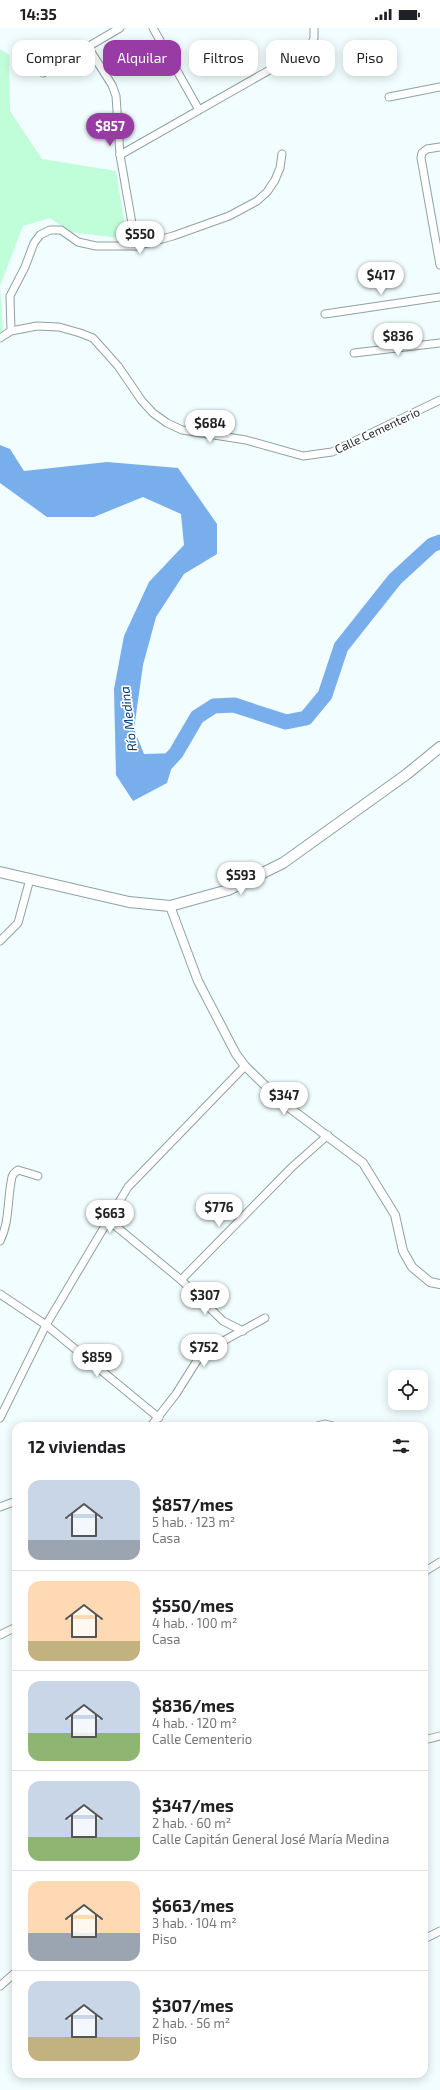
<!DOCTYPE html>
<html lang="es">
<head>
<meta charset="utf-8">
<style>
	:root { --surface:#fff; --page:#f2f2f2; --text:#202124; --muted:#757577; --line:#e0e0e0; --accent:#983ba4 }
	body { margin:0; font-family:"Exo 2",sans-serif; background:var(--page); color:var(--text); height:100vh; display:flex; flex-direction:column; font-size:15px; white-space:nowrap }
	* { box-sizing:border-box; margin:0 }
	p { font-size:13px; color:var(--muted) }
	.icon { flex:none; width:22px; height:22px; fill:none; stroke:currentColor; stroke-width:2; stroke-linecap:round; stroke-linejoin:round }
	.map { position:relative; flex:1; overflow:hidden }
	.sheet { position:absolute; left:12px; top:1394px; width:416px; height:656px; display:flex; flex-direction:column; background:var(--surface); border-radius:12px; box-shadow:0 2px 10px #0003 }
	.sheet>* { flex:none }
	.banner { position:absolute; left:12px; top:12px; width:416px; height:36px; display:flex; gap:8px }
	.buttons { position:absolute; left:388px; top:1342px; display:grid; gap:8px }
	.buttons a { display:grid; place-items:center; width:40px; height:40px; border-radius:8px; background:var(--surface); box-shadow:0 2px 10px #0003; font-size:20px }
	.price { position:absolute; translate:-50% -34px; padding:0 9px; border-radius:14px; background:#fff; color:#222; font-size:13px; line-height:26px; filter:drop-shadow(0 1px 2px #0008) }
	.price::after { content:''; position:absolute; left:50%; top:24px; width:12px; height:9px; margin-left:-6px; background:inherit; clip-path:polygon(0 0,100% 0,50% 100%) }
	.price.selected { background:var(--accent); color:#fff }
	ul { padding:0; list-style:none }
	li { display:flex; align-items:center; gap:12px; height:100px; padding:0 16px }
	li+li { border-top:1px solid var(--line) }
	li span { display:grid; place-items:center; flex:none; width:112px; height:80px; border-radius:12px; color:#555 }
	li>.icon { margin-inline-start:auto }
	span .icon { width:48px; height:48px; fill:#fffc; stroke-width:1 }
	li b { font-size:17px }
	h2 { display:flex; justify-content:space-between; align-items:center; height:48px; padding:0 16px; font-size:17px }
	.tag { padding:0 14px; border-radius:12px; background:var(--surface); box-shadow:0 2px 10px #0003; font-size:14px; line-height:36px }
	.tag.selected { background:var(--accent); color:#fff }
	.status { display:flex; justify-content:space-between; align-items:center; height:28px; padding:0 20px; background:var(--surface); direction:ltr }
	.status svg { height:11px; fill:currentColor }
	.map>svg:first-child { display:block }
	.green { fill:#c0fed9 }
	.water { fill:#78aeeb }
	.lines { fill:none; stroke-linecap:round; stroke-linejoin:round }
	.river { stroke:#78aeeb; stroke-width:15 }
	.minor-casing { stroke:#8fa2a4; stroke-width:9 }
	.tertiary-casing { stroke:#8fa2a4; stroke-width:10 }
	.secondary-casing { stroke:#8fa2a4; stroke-width:12 }
	.minor { stroke:#fff; stroke-width:7 }
	.tertiary { stroke:#fff; stroke-width:8 }
	.secondary { stroke:#fff; stroke-width:10 }
	.labels { text-anchor:middle; dominant-baseline:central; stroke-width:3.5; stroke-linejoin:round; paint-order:stroke }
	.street-label { font-size:12px; fill:#252d2e; stroke:#fff }
	.water-label { font-size:13px; font-style:italic; fill:#003a70; stroke:#fff }
</style>
</head>
<body>
<div class="status"><b>14:35</b><svg viewBox="0 0 49 12"><path d="M0 12V9h3v3zM5 12V6h3v6zM10 12V3h3v9zM15 12V0h3v12zM26 1h20v11H26zM47 4h2v5h-2z"/></svg></div>
<div class="map">
<svg width="440" height="2062" viewBox="0 0 440 2062">
	<rect width="100%" height="100%" fill="#f1fdfe"/>
	<!-- green -->
	<path class="green" d="M0,21l9,6 1,56 32,48 74,12 11,68 -57,-7 -20,-14 -27,8 -23,60 3,46 -3,2z"/>
	<!-- water -->
	<path class="water" d="M0,417l10,4 14,22 83,-9 71,6 39,56v30l-33,20 -28,43 -13,48 -9,64 10,25 32,-1 -9,30 -34,18 -17,-26 -2,-86 10,-53 25,-54 35,-37 -3,-31 -38,-17 -49,20h-47l-47,-34z"/>
	<g class="lines">
		<!-- river -->
		<path class="river" d="M162,740l14,-15 21,-36 17,-11 20,-1 52,17 20,-4 19,-23 16,-48 54,-68 37,-34 8,-3"/>
		<defs>
			<g id="minor">
				<path d="M153,0l46,82"/>
				<path d="M88,19l24,38 4,11 4,59 16,91"/>
				<path d="M43,45l77,-45"/>
				<path d="M389,69l51,-10"/>
				<path d="M440,119l-13,2 -5,4 -1,5 19,107"/>
				<path d="M120,127l190,-108 4,-9v-10"/>
				<path d="M325,286l115,-17"/>
				<path d="M11,303l-1,-35 15,-29 9,-24 6,-8 10,-5h11l17,12 18,4h40l37,-10 56,-20 28,-15 10,-9 8,-12 5,-12 2,-14"/>
				<path d="M0,310l11,-7 26,-5 22,1 21,6 13,5 25,28 24,35 11,12 14,10 15,7 64,10 57,16 29,-4 108,-52"/>
				<path d="M354,325l86,-10"/>
				<path d="M0,913l18,-18 12,-44"/>
				<path d="M107,1191l74,61 111,-113 36,-32"/>
				<path d="M0,1213c10,-20 7,-42 12,-64 1,-3 3,-5 6,-7l20,6"/>
				<path d="M181,1252l42,41 20,10"/>
				<path d="M0,1266l46,31 113,93"/>
				<path d="M0,1390l46,-93 82,-138 117,-121"/>
				<path d="M151,1398l25,-32 22,-35 9,-9 58,-32"/>
				<path d="M317,1398l8,-2 8,2"/>
				<path d="M0,1479l16,-6"/>
				<path d="M424,1544l16,-10"/>
				<path d="M0,1607l16,-8"/>
				<path d="M424,1712l16,-4"/>
				<path d="M424,1911l16,-8"/>
				<path d="M0,1958l16,-14"/>
			</g>
			<path id="tertiary" d="M170,878l28,75 38,73 9,12 38,37 80,60 32,52 8,36 9,16 18,15 10,2"/>
			<path id="secondary" d="M0,844l129,30 41,4 58,-16 55,-27 124,-89 33,-27"/>
		</defs>
		<!-- minor casing -->
		<use href="#minor" class="minor-casing"/>
		<!-- tertiary casing -->
		<use href="#tertiary" class="tertiary-casing"/>
		<!-- secondary casing -->
		<use href="#secondary" class="secondary-casing"/>
		<!-- minor -->
		<use href="#minor" class="minor"/>
		<!-- tertiary -->
		<use href="#tertiary" class="tertiary"/>
		<!-- secondary -->
		<use href="#secondary" class="secondary"/>
	</g>
	<g class="labels">
		<!-- street labels -->
		<g class="street-label">
			<text transform="translate(377 402) rotate(-25)">Calle Cementerio</text>
		</g>
		<!-- water labels -->
		<g class="water-label">
			<text transform="translate(128 691) rotate(-97)">Río Medina</text>
		</g>
	</g>
</svg>
<div class="buttons">
<a><svg class="icon" aria-label="locate" viewBox="0 0 24 24"><circle cx="12" cy="12" r="6"/><path d="M12 2v4M12 18v4M2 12h4M18 12h4"/></svg></a>
</div>
<b class="price selected" style="left:110px;top:119px">$857</b>
<b class="price" style="left:140px;top:227px">$550</b>
<b class="price" style="left:381px;top:268px">$417</b>
<b class="price" style="left:398px;top:329px">$836</b>
<b class="price" style="left:210px;top:416px">$684</b>
<b class="price" style="left:241px;top:868px">$593</b>
<b class="price" style="left:284px;top:1088px">$347</b>
<b class="price" style="left:219px;top:1200px">$776</b>
<b class="price" style="left:110px;top:1206px">$663</b>
<b class="price" style="left:205px;top:1288px">$307</b>
<b class="price" style="left:204px;top:1340px">$752</b>
<b class="price" style="left:97px;top:1350px">$859</b>
<div class="banner">
<a class="tag">Comprar</a>
<a class="tag selected">Alquilar</a>
<a class="tag">Filtros</a>
<a class="tag">Nuevo</a>
<a class="tag">Piso</a>
</div>
<section class="sheet">
<h2>12 viviendas<svg class="icon" aria-label="filters" viewBox="0 0 24 24"><path d="M4 7h16M4 17h16"/><circle cx="9" cy="7" r="2"/><circle cx="15" cy="17" r="2"/></svg></h2>
<ul>
<li><span style="background:linear-gradient(#c9d6e8 75%,#9aa5b1 0)"><svg class="icon" aria-label="home" viewBox="0 0 24 24"><path d="M3 11l9-7 9 7M6 9v11h12V9"/></svg></span><div><b>$857/mes</b><p>5 hab. · 123 m²</p><p>Casa</p></div></li>
<li><span style="background:linear-gradient(#ffd9b3 75%,#c2b280 0)"><svg class="icon" aria-label="home" viewBox="0 0 24 24"><path d="M3 11l9-7 9 7M6 9v11h12V9"/></svg></span><div><b>$550/mes</b><p>4 hab. · 100 m²</p><p>Casa</p></div></li>
<li><span style="background:linear-gradient(#c9d6e8 65%,#8fb573 0)"><svg class="icon" aria-label="home" viewBox="0 0 24 24"><path d="M3 11l9-7 9 7M6 9v11h12V9"/></svg></span><div><b>$836/mes</b><p>4 hab. · 120 m²</p><p>Calle Cementerio</p></div></li>
<li><span style="background:linear-gradient(#c9d6e8 70%,#8fb573 0)"><svg class="icon" aria-label="home" viewBox="0 0 24 24"><path d="M3 11l9-7 9 7M6 9v11h12V9"/></svg></span><div><b>$347/mes</b><p>2 hab. · 60 m²</p><p>Calle Capitán General José María Medina</p></div></li>
<li><span style="background:linear-gradient(#ffd9b3 65%,#9aa5b1 0)"><svg class="icon" aria-label="home" viewBox="0 0 24 24"><path d="M3 11l9-7 9 7M6 9v11h12V9"/></svg></span><div><b>$663/mes</b><p>3 hab. · 104 m²</p><p>Piso</p></div></li>
<li><span style="background:linear-gradient(#c9d6e8 70%,#c2b280 0)"><svg class="icon" aria-label="home" viewBox="0 0 24 24"><path d="M3 11l9-7 9 7M6 9v11h12V9"/></svg></span><div><b>$307/mes</b><p>2 hab. · 56 m²</p><p>Piso</p></div></li>
</ul>
</section>
</div>
</body>
</html>
